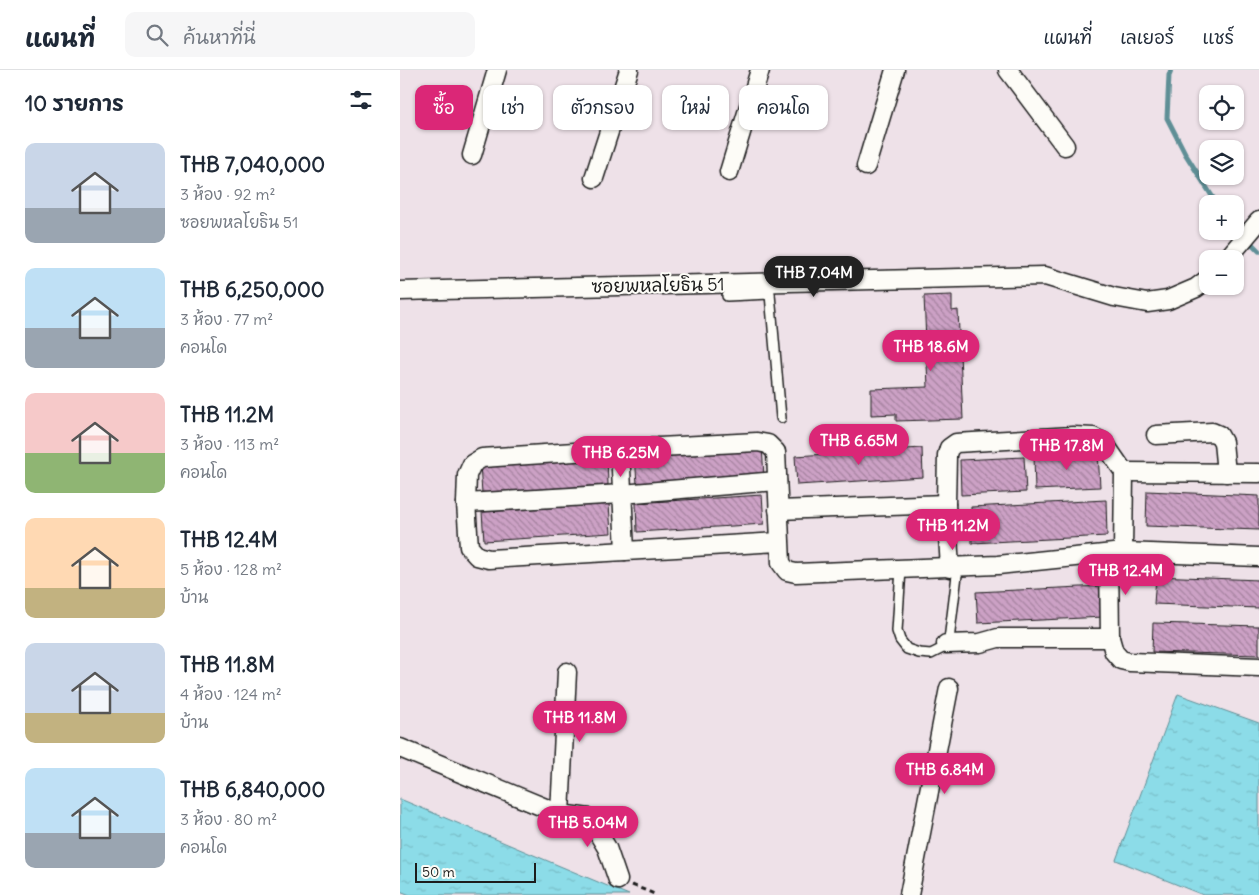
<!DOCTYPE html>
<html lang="th">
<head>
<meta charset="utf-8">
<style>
	:root { --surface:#fff; --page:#f6f6f7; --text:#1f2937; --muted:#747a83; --line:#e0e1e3; --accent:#db2777 }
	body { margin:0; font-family:Delius,"Playpen Sans Thai",sans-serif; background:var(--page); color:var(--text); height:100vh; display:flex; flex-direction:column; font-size:19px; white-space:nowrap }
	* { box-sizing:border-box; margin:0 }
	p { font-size:16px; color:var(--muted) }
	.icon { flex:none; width:28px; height:28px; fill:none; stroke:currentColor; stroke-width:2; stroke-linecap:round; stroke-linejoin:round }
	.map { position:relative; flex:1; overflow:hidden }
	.side { display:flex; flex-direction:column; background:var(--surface); width:400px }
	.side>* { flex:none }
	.top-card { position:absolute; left:15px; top:15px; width:475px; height:45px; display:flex; gap:10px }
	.tools { position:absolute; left:799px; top:15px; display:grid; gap:10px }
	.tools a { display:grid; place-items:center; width:45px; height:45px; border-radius:10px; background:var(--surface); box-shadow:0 1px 4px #0004; font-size:25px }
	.scale { position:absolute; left:15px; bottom:12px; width:121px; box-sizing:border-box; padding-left:5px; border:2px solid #1c1c1c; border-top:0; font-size:14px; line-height:18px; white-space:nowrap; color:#1c1c1c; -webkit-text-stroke:4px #fdfcf7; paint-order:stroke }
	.price { position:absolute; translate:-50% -42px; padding:0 11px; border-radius:18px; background:var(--accent); color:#fff; font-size:16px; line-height:32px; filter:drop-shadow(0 1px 2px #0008) }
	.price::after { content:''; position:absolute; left:50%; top:30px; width:15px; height:11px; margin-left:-8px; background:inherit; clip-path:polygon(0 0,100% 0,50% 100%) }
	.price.active { background:#222; color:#fff }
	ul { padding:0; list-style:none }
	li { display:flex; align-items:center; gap:15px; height:125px; padding:0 25px }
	li span { display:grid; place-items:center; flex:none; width:140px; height:100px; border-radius:10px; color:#555 }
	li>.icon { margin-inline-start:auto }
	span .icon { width:60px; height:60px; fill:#fffc; stroke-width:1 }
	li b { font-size:21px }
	h2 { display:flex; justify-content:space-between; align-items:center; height:60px; padding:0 25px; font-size:21px }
	.chip { padding:0 18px; border-radius:10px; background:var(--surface); box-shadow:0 1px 4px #0004; font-size:18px; line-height:45px }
	.chip.active { background:var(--accent); color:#fff }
	header { display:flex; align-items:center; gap:30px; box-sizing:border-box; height:70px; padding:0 25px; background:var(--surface); border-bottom:1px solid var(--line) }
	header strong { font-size:24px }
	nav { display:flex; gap:28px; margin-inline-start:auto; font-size:18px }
	.search { width:350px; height:45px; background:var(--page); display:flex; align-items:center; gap:12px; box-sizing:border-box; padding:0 18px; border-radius:10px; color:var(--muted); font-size:19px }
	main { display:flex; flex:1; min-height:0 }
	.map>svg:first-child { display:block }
	.water { fill:url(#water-ripples); stroke:#5f8f96 }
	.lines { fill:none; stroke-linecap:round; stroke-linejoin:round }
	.stream { stroke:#5f8f96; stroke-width:5 }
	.building { fill:url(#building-back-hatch); stroke:#1c1c1c }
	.service-casing { stroke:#1c1c1c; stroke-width:12 }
	.minor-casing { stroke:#1c1c1c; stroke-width:21 }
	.path { stroke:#1c1c1c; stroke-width:3; stroke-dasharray:5 4; stroke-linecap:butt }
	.service { stroke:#fdfcf7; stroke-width:9 }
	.minor { stroke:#fdfcf7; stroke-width:18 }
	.labels { text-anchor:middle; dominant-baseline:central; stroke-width:4; stroke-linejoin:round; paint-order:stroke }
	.street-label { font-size:18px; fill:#1c1c1c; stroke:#fdfcf7 }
</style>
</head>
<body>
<header>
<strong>แผนที่</strong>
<div class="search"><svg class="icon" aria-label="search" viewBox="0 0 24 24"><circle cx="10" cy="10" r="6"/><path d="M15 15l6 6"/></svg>ค้นหาที่นี่</div>
<nav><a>แผนที่</a><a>เลเยอร์</a><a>แชร์</a></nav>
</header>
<main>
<section class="side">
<h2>10 รายการ<svg class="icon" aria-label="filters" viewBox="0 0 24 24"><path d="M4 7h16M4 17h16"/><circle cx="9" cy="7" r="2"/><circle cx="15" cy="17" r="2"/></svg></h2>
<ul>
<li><span style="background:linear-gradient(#c9d6e8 65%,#9aa5b1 0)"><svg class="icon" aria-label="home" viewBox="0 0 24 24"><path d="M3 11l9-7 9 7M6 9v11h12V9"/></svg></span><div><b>THB 7,040,000</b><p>3 ห้อง · 92 m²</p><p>ซอยพหลโยธิน 51</p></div></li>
<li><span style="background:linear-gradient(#bfe0f5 60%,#9aa5b1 0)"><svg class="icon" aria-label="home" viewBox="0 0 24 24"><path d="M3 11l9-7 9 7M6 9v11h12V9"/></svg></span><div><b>THB 6,250,000</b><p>3 ห้อง · 77 m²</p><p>คอนโด</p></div></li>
<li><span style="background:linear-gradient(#f6c9c9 60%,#8fb573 0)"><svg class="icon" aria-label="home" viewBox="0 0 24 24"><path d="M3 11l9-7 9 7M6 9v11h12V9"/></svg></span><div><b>THB 11.2M</b><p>3 ห้อง · 113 m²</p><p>คอนโด</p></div></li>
<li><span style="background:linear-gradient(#ffd9b3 70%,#c2b280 0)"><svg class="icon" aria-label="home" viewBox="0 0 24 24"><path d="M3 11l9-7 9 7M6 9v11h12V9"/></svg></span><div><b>THB 12.4M</b><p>5 ห้อง · 128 m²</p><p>บ้าน</p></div></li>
<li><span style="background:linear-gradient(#c9d6e8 70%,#c2b280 0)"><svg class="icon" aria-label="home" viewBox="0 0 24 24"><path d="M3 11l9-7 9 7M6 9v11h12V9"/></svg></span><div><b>THB 11.8M</b><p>4 ห้อง · 124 m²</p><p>บ้าน</p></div></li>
<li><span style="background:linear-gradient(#bfe0f5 65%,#9aa5b1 0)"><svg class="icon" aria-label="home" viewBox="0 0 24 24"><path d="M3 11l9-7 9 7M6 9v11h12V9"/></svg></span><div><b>THB 6,840,000</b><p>3 ห้อง · 80 m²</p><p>คอนโด</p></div></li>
</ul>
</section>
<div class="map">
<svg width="859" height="825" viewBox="0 0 859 825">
	<defs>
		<pattern id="water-ripples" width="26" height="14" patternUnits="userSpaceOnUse" patternTransform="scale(1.25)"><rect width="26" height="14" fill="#8cdce8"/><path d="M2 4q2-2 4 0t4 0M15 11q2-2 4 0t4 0" fill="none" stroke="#78bcc6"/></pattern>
		<pattern id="building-back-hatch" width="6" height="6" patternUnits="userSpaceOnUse" patternTransform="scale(1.25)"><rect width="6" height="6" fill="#cca1c5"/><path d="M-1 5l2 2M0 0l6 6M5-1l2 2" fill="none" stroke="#a5829f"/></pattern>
	</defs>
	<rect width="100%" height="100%" fill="#eee1e8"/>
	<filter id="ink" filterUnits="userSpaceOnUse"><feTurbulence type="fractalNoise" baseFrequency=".02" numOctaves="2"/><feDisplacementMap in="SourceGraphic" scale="10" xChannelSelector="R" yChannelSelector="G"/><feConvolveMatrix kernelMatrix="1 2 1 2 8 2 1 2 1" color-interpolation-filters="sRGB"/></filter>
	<g filter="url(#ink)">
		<!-- water -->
		<g class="water">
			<path d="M778,624l81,29v172h-56l-87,-35z"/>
			<path d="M0,729l229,96h-219l-10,-4z"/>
		</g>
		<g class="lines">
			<!-- stream -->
			<g class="stream">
				<path d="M771,0l-2,5 -2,43 19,37 31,49"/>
				<path d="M835,157l24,24"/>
			</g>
		</g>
		<!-- building -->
		<g class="building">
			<path d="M552,225v16l6,-1 5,109 -67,2v-7l-25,1v-26l57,-2 -4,-91z"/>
			<path d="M362,377l2,29 -127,8 -2,-29z"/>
			<path d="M522,378l1,29 -126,8 -2,-29z"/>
			<path d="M698,382l2,35 -65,3 -1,-34z"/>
			<path d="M207,386l1,29 -126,8 -2,-29z"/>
			<path d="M624,387l2,35 -65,3 -1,-35z"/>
			<path d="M747,421l112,5v34l-113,-4z"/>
			<path d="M362,425l2,29 -127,8 -1,-29z"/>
			<path d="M706,430l1,36 -135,7 -1,-36z"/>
			<path d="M209,434l2,29 -127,8 -2,-29z"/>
			<path d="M756,506l103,4v28l-105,-4z"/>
			<path d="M702,516l2,31 -126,6 -2,-31z"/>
			<path d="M753,553l106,3v29l-107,-3z"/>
		</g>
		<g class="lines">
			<defs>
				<g id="service">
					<path d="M369,213l12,135"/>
					<path d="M327,226l43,-2"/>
					<path d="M501,499l-4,62 3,9 7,9 12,4 12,1 10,-5 8,-9 9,-73"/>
				</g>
				<g id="minor">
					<path d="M608,0l57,76"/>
					<path d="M72,85l25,-85"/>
					<path d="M466,96l29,-96"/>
					<path d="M329,102l31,-102"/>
					<path d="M194,108l35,-108"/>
					<path d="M827,189l32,-38"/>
					<path d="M0,221l645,-15 69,21 33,6 21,-3 28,-12 12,-9"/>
					<path d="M756,365l56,-3 7,3 4,7 3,31"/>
					<path d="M220,379l5,102"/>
					<path d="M724,402l135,1"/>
					<path d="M66,433l156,-9 155,-13"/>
					<path d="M546,434l1,-49 2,-7 7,-5 117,-7 20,1 11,6 20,29 -1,80"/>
					<path d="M378,440l168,-6 4,64"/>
					<path d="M379,472l-290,17 -12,-3 -8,-9 -3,-44 1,-28 5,-11 10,-6 138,-9 137,-7 11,2 8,8 5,111 6,8 9,2 202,-8 125,-13 136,5"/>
					<path d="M709,484l1,84 4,14 7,8 9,2 129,5"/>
					<path d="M546,574l34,-1 18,-5h112"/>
					<path d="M0,678l160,66 29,4 18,30 11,32"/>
					<path d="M160,744l7,-142"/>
					<path d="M509,825l40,-207"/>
				</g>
			</defs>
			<!-- service casing -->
			<use href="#service" class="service-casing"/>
			<!-- minor casing -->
			<use href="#minor" class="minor-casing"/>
			<!-- path -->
			<path class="path" d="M232,815l25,10"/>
			<!-- service -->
			<use href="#service" class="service"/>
			<!-- minor -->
			<use href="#minor" class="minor"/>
		</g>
	</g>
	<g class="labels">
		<!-- street labels -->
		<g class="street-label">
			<text transform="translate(258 215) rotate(-1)">ซอยพหลโยธิน 51</text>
		</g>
	</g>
</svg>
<div class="tools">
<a><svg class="icon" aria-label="locate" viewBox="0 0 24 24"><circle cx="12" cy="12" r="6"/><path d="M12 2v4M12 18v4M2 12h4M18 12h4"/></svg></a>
<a><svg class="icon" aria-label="layers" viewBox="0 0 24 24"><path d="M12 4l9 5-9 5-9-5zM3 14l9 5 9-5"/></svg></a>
<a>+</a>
<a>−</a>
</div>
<div class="scale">50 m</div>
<b class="price active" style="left:414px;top:228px">THB 7.04M</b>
<b class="price" style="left:531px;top:302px">THB 18.6M</b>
<b class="price" style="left:459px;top:396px">THB 6.65M</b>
<b class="price" style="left:667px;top:401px">THB 17.8M</b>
<b class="price" style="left:221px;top:408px">THB 6.25M</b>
<b class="price" style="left:553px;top:481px">THB 11.2M</b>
<b class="price" style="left:726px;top:526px">THB 12.4M</b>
<b class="price" style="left:180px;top:673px">THB 11.8M</b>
<b class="price" style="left:545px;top:725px">THB 6.84M</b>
<b class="price" style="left:188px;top:778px">THB 5.04M</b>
<div class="top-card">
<a class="chip active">ซื้อ</a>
<a class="chip">เช่า</a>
<a class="chip">ตัวกรอง</a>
<a class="chip">ใหม่</a>
<a class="chip">คอนโด</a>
</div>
</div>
</main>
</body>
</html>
